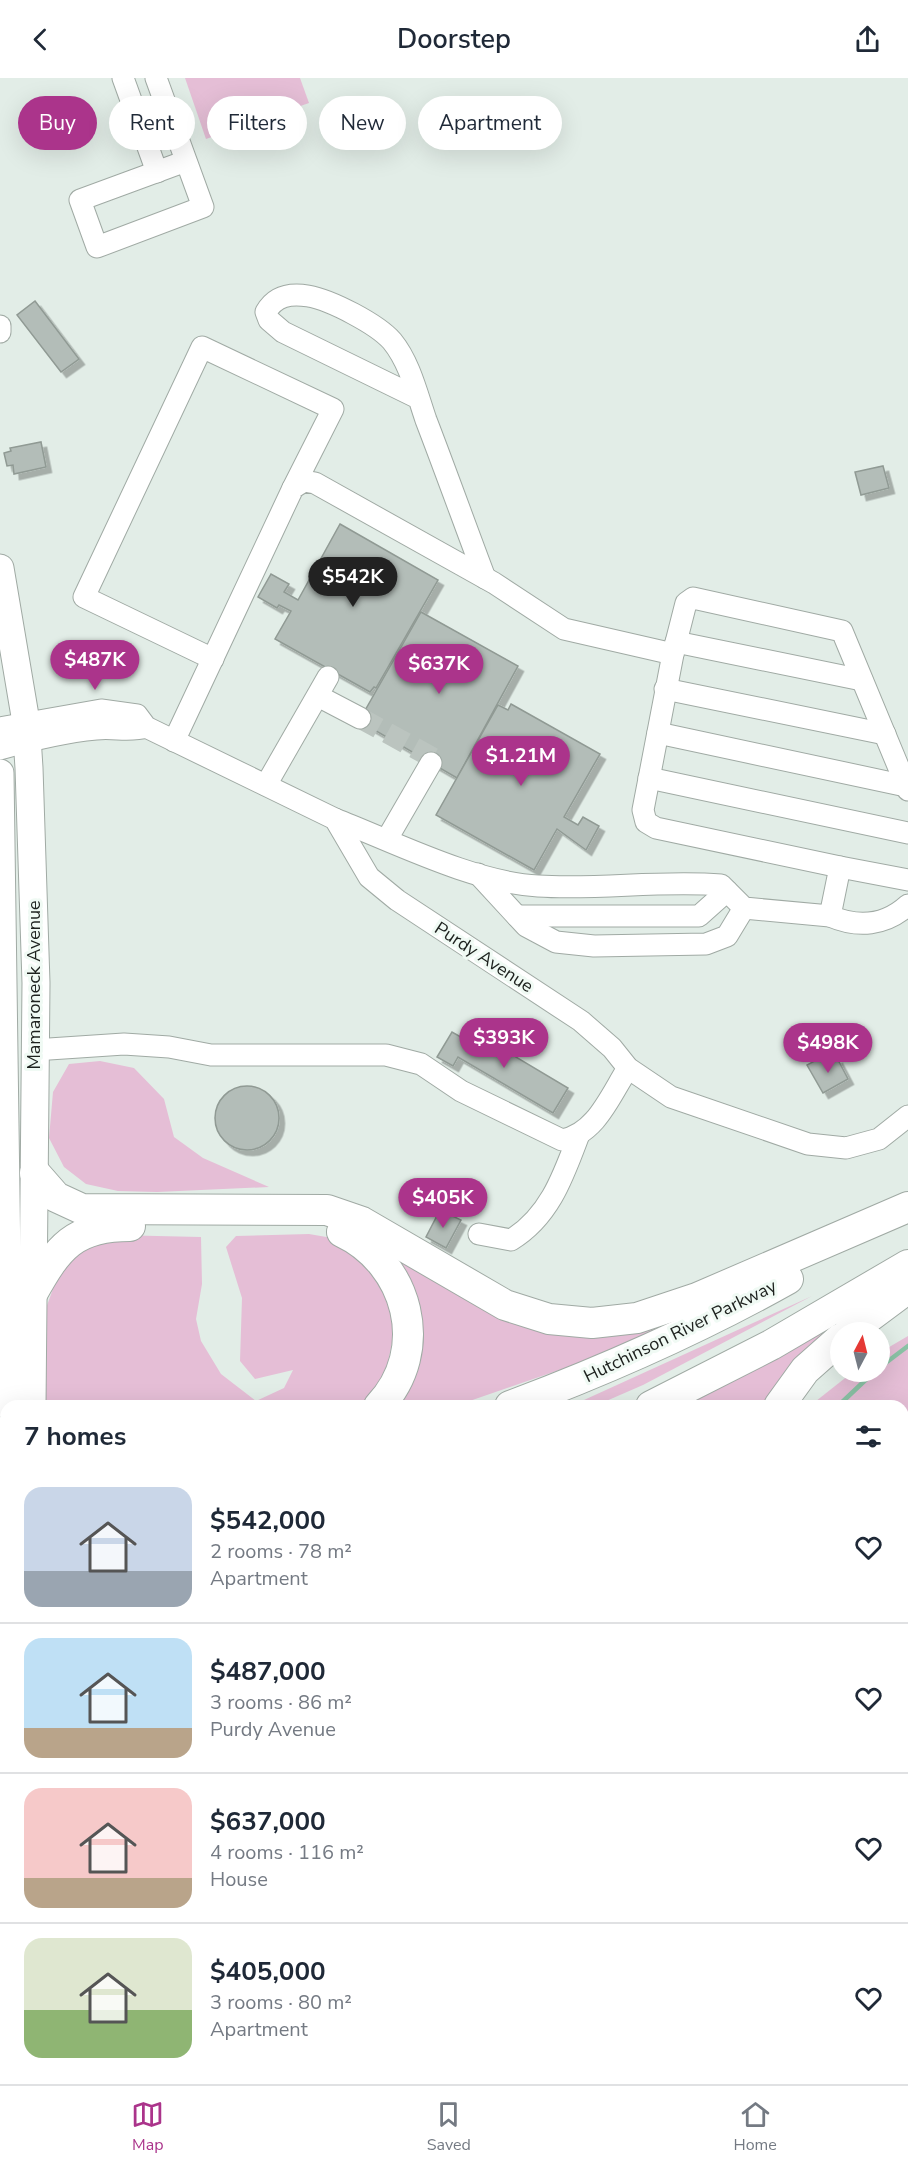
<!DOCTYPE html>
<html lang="en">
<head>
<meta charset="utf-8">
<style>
	:root { --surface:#fff; --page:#f6f6f7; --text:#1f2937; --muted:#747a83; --line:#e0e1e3; --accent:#ab348b }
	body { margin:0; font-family:"Nunito Sans",sans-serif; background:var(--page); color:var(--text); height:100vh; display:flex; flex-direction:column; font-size:22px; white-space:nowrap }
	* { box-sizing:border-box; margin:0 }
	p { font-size:20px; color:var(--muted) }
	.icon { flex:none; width:33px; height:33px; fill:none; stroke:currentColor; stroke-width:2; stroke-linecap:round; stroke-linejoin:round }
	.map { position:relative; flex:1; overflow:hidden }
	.panel { position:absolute; left:0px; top:1322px; width:909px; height:686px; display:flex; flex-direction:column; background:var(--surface); border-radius:18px 18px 0 0; box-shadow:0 6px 24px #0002 }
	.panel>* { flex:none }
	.guide { position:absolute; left:18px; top:18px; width:600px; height:54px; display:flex; gap:12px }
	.needle { width:39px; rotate:7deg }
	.fabs { position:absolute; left:830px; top:1244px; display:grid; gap:12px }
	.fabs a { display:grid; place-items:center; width:60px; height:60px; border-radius:50%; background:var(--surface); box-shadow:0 6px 24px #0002; font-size:30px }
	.price { position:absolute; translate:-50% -51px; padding:0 14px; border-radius:21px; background:var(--accent); color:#fff; font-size:20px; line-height:39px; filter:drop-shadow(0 2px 3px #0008) }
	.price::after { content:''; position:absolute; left:50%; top:36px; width:18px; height:14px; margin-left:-9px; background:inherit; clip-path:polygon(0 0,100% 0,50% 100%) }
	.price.on { background:#222; color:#fff }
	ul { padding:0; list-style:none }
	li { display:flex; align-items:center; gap:18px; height:150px; padding:0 24px }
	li+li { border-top:2px solid var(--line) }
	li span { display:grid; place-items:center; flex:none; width:168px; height:120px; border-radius:18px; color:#555 }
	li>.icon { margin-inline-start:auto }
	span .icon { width:72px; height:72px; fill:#fffc; stroke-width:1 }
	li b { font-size:26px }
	h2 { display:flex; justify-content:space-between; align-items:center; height:72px; padding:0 24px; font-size:26px }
	.pill { padding:0 21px; border-radius:27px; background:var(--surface); box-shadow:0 6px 24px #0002; font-size:21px; line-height:54px }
	.pill.on { background:var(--accent); color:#fff }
	header { display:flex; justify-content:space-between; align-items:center; height:78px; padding:0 24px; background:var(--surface); font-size:27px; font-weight:600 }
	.tab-bar { display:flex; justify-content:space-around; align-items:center; height:84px; border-top:2px solid var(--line); background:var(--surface); font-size:16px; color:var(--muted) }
	.tab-bar a { display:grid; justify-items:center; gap:3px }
	.tab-bar .on { color:var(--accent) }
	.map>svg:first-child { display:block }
	.green { fill:#e5bed6 }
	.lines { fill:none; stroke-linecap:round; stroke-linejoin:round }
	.stream { stroke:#8bc3a6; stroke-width:4.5 }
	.building { fill:#b3bdb8; stroke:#909a94; stroke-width:1.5; filter:url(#shadow) }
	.minor-tunnel { stroke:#bbc4bf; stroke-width:21; stroke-dasharray:21 10; stroke-linecap:butt }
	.minor-casing { stroke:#a0aaa4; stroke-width:23 }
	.major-casing { stroke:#a0aaa4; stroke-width:29 }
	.highway-casing { stroke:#a0aaa4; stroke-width:32 }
	.minor { stroke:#fff; stroke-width:21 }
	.major { stroke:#fff; stroke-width:27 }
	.highway { stroke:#fff; stroke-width:30 }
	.labels { text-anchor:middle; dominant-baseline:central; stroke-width:6; stroke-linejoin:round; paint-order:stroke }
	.street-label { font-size:18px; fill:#1d211e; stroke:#f0faf4 }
</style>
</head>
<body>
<header><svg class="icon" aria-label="back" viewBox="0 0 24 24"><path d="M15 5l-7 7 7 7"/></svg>Doorstep<svg class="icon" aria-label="share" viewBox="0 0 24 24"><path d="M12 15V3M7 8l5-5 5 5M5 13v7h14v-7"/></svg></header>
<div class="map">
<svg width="908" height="2006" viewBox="0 0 908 2006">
	<defs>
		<filter id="shadow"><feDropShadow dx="5.5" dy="5.5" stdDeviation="0" flood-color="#0004"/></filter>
	</defs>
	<rect width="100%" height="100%" fill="#e2ede7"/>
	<!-- green -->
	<g class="green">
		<path d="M185,0h115l9,25 -103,36z"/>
		<path d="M100,983l34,7 30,31 10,38 29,21 66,29 -112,5 -39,-1 -32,-7 -22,-17 -15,-29 4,-46 16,-28z"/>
		<path d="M309,1156l29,5 30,19 29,61 -9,43 -9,25 -16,18 -318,1v-95l13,-36 25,-31 30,-9 88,2 1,47 -6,35 5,22 20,33 35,27 28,-13 9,-18 -38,9 -15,-18 2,-63 -16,-51 10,-11z"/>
		<path d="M390,1167l99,61 181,9 -4,10 -75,34 -133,46h-69l18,-26z"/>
		<path d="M812,1218l-169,89 -46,20h-24z"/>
		<path d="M836,1248l-65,79 -91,1z"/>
		<path d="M908,1258v748h-196l-3,-5h194v-673l-92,-1 43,-34h25v-18z"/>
		<path d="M0,1620l4,9 -2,377h-2z"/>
	</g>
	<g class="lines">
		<!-- stream -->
		<g class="stream">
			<path d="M879,1290l29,-22"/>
			<path d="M838,1328l37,-35"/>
		</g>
	</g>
	<!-- building -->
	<g class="building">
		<path d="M35,223l44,58 -18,13 -44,-57z"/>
		<path d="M41,364l5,25 -32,7 -1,-9 -6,1 -3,-13 7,-2 -1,-3z"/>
		<path d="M883,388l6,22 -28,7 -6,-23z"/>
		<path d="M340,446l98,56 -62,108 -2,-1 -4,5 -95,-53 16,-28 -12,-6 -2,3 -19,-11 13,-23 18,10 -5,8 14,8z"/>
		<path d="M421,534l97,54 -61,112 -98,-57z"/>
		<path d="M511,626l89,50 -36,63 14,8 5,-8 16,9 -13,24 -29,-21 -23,41 -98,-55 62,-110 10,5z"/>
		<path d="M472,953l96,57 -15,25 -95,-56 -5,9 -16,-9 15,-25 14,8z"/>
		<path d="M822,979l4,7 11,-6 11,21 -25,14 -16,-28z"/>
		<circle cx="247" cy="1040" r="32"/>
		<path d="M440,1132l21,10 -15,28 -20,-11z"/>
		<rect x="137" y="2001" width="70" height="5"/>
	</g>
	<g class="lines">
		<!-- minor-tunnel -->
		<path class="minor-tunnel" d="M360,640l73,40 -2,5"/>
		<defs>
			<g id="minor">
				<path d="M123,0l34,94"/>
				<path d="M156,0l47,129 -106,40 -17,-47 106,-39"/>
				<path d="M0,248v6"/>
				<path d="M418,320l-135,-66 -14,-12 -3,-8c9,-16 24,-19 42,-16 23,4 69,28 84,45 18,22 25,53 34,79 20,52 39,105 59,158"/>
				<path d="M676,564l186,38"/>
				<path d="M673,576l13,-51 7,-5 149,33 66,159"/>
				<path d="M213,581l-129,-62 118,-250 131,62 -40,79"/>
				<path d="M665,611l220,45"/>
				<path d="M318,618l42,22"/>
				<path d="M0,650l101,-18 36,5 9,12 189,92 34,58 28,23 184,121 31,27 16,20 43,29 137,47 38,4 33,-9 29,-23"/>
				<path d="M658,655l248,53"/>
				<path d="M174,663l119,-253 11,-7 11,2 179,100 70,46 109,25 -30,156 3,12 10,6 184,39 -10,49 -86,-8 -23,-23c-61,-5 -122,5 -183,1 -63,-3 -144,-44 -203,-67"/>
				<path d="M0,671c31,-9 64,-17 96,-20 18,-2 34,3 50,-2"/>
				<path d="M649,700l259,55"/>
				<path d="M266,707l62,-108"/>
				<path d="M387,761l44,-76"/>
				<path d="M840,789l68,13"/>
				<path d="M478,796l48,52 30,16 38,4 112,-2 21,-8 17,-28"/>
				<path d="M517,838h182l28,-25"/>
				<path d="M830,838c28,12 55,10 78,-11"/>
				<path d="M34,972l90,-6 45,3 42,8h175l35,9 40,27 101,49c34,-6 48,-44 66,-72"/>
				<path d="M479,1156l32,6c38,-23 52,-63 67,-103"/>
				<path d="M98,2001v5"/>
				<path d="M226,2001v5"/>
				<path d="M270,2001v5"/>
				<path d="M314,2001v5"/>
				<path d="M528,2001l6,5"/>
				<path d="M677,2001l3,5"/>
				<path d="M371,2006l2,-5"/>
			</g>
			<g id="major">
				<path d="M0,490l26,154 3,46 7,215 -4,423"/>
				<path d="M0,695l9,633"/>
				<path d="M44,2001v5"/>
				<path d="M10,2006v-5"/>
			</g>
			<g id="highway">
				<path d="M35,1095l21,24 26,12 245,1 35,12 143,83 44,14 43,4 45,-5 60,-20 211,-91"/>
				<path d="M342,1154c66,31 90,118 37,174"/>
				<path d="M32,1216c26,-47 42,-68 98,-68"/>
				<path d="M849,1254l59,-44"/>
				<path d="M0,1274l8,-13"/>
				<path d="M510,1328c96,-36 189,-77 278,-127"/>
				<path d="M651,1328l120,-61 137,-80"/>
				<path d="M779,1328l26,-36 35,-31"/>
				<path d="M0,1356l6,23"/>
				<path d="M0,1454l6,-1"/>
				<path d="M0,1513l6,-1"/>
				<path d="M0,1599l6,5"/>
			</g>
		</defs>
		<!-- minor casing -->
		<use href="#minor" class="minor-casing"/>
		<!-- major casing -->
		<use href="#major" class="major-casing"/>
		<!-- highway casing -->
		<use href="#highway" class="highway-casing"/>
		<!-- minor -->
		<use href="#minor" class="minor"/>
		<!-- major -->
		<use href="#major" class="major"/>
		<!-- highway -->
		<use href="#highway" class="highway"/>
	</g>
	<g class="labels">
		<!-- street labels -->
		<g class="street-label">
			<text transform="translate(484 879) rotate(33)">Purdy Avenue</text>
			<text transform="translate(34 907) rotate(-90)">Mamaroneck Avenue</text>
			<text transform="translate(680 1253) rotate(-26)">Hutchinson River Parkway</text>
		</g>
	</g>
</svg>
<div class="fabs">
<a><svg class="needle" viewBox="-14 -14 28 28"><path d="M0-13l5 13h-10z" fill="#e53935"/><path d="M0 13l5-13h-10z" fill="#747a83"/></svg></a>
</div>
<b class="price on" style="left:353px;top:530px">$542K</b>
<b class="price" style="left:95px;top:613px">$487K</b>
<b class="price" style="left:439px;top:617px">$637K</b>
<b class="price" style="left:521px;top:709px">$1.21M</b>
<b class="price" style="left:504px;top:991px">$393K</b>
<b class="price" style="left:828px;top:996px">$498K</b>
<b class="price" style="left:443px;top:1151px">$405K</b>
<div class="guide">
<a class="pill on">Buy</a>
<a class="pill">Rent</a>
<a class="pill">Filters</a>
<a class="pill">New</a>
<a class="pill">Apartment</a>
</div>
<section class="panel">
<h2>7 homes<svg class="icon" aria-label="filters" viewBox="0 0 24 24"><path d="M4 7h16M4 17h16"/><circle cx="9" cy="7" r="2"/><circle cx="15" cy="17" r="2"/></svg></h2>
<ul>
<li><span style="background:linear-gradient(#c9d6e8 70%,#9aa5b1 0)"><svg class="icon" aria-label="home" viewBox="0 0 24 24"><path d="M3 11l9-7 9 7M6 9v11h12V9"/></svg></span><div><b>$542,000</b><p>2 rooms · 78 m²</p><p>Apartment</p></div><svg class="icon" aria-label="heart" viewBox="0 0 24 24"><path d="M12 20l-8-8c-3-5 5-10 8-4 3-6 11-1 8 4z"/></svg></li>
<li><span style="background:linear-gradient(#bfe0f5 75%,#b9a48a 0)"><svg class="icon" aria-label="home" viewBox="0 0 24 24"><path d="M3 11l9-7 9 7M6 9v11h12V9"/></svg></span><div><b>$487,000</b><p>3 rooms · 86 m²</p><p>Purdy Avenue</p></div><svg class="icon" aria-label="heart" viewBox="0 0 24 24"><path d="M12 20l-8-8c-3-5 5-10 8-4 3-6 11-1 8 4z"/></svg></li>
<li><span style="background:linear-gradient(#f6c9c9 75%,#b9a48a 0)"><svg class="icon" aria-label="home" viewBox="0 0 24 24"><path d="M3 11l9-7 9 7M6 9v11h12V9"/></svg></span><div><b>$637,000</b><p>4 rooms · 116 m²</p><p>House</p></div><svg class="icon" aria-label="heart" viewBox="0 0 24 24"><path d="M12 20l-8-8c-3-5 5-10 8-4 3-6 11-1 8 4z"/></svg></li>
<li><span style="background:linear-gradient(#dfe7d0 60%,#8fb573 0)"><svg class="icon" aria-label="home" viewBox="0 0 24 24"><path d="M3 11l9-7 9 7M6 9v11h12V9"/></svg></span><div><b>$405,000</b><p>3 rooms · 80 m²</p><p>Apartment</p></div><svg class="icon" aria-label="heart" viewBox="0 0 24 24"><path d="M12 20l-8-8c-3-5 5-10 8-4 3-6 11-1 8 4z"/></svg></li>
</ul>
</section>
</div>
<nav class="tab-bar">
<a class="on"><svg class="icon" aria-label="map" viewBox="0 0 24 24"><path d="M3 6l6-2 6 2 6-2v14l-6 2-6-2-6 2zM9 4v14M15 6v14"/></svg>Map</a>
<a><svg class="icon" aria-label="saved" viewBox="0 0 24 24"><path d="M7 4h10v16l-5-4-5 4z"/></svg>Saved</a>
<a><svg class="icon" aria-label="home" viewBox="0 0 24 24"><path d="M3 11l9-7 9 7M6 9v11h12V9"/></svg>Home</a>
</nav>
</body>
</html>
